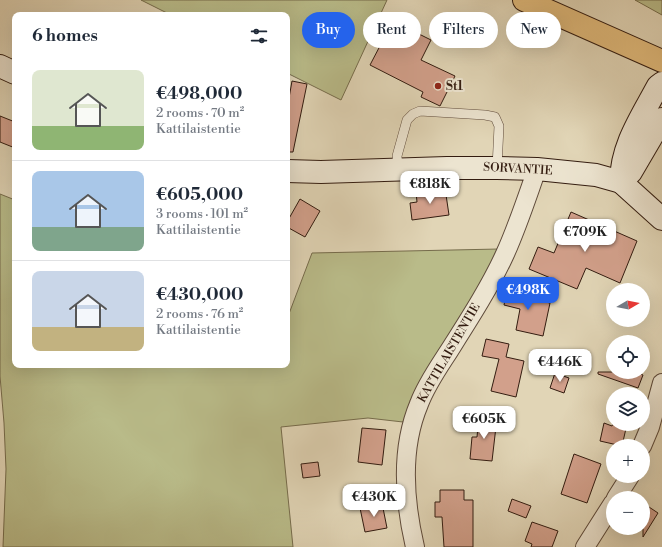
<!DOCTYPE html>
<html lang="en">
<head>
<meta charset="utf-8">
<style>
	:root { --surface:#fff; --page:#f2f2f3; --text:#1f2937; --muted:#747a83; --line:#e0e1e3; --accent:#2563eb }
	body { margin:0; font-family:"Libre Bodoni",serif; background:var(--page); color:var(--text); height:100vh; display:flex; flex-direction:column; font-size:15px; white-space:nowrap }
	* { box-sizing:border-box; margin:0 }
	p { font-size:13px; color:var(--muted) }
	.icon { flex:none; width:22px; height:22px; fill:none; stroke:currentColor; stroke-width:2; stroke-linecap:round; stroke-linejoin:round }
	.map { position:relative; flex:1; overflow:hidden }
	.side { position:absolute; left:12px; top:12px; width:278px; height:356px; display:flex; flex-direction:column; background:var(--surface); border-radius:8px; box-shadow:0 4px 16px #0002 }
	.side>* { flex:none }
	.banner { position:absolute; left:302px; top:12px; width:300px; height:36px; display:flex; gap:8px }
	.needle { width:26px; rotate:80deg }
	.fabs { position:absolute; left:606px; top:283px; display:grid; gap:8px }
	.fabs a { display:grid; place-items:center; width:44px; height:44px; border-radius:50%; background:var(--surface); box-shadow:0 4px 16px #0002; font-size:20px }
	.price { position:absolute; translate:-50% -34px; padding:0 9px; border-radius:8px; background:#fff; color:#222; font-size:13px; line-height:26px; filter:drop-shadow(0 1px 2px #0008) }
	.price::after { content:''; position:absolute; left:50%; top:24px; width:12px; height:9px; margin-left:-6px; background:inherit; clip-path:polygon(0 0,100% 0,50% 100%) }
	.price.current { background:var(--accent); color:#fff }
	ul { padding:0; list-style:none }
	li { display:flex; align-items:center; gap:12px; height:100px; padding:0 20px }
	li+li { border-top:1px solid var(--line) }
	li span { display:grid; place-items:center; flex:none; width:112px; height:80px; border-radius:8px; color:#555 }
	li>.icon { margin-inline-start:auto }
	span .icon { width:48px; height:48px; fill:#fffc; stroke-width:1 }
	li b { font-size:17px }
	h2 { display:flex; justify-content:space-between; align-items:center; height:48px; padding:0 20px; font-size:17px }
	.pill { padding:0 14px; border-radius:18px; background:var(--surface); box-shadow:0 4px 16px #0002; font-size:14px; line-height:36px }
	.pill.current { background:var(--accent); color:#fff }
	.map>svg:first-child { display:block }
	.green { fill:#b9bb89; stroke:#766c4c }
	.building { fill:#d2a08b; stroke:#331c10 }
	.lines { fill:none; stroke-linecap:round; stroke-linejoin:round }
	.service-casing { stroke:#5e4a3a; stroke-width:10 }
	.minor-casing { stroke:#5e4a3a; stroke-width:20 }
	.secondary-casing { stroke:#331c10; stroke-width:24 }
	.trunk-casing { stroke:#331c10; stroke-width:24 }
	.service { stroke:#ece4d0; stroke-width:9 }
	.minor { stroke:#ece4d0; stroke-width:18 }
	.secondary { stroke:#ece4d0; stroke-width:22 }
	.trunk { stroke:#e0ba7b; stroke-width:22 }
	.poi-dot { fill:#8f2418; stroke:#ece4d0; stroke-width:1.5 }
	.labels { text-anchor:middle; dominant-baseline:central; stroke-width:4; stroke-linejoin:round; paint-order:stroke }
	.poi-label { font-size:12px; font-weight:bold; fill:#331c10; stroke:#ece4d0; text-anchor:start }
	.street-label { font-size:12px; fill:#331c10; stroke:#ece4d0 }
</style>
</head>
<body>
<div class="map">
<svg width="662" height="547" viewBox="0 0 662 547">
	<rect width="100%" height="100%" fill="#e1d5b6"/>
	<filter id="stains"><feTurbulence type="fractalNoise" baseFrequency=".005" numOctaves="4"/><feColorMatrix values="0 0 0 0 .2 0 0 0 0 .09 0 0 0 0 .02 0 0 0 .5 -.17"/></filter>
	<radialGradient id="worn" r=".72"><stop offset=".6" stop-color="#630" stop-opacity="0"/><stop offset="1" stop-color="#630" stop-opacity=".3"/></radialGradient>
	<!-- green -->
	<g class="green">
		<path d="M141,0h246l-46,100 -54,-27v-58h-116z"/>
		<path d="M635,0h27v15z"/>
		<path d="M0,194l15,6v165h272v-46l25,-66 187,-4 -34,63 -39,61 -23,49 -35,-4 -87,9 12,120h-290l3,-78 -2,-46 -4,-47z"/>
	</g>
	<!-- building -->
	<g class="building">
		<path d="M393,21l38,19 -10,20 34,16 -15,30 -19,-9 2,-5 -53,-27z"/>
		<path d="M292,81l15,3 -14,68h-6v-54h2z"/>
		<path d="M0,116l15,6v26l-15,-6z"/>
		<path d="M445,188l4,27 -37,5 -2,-17 7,-1 -1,-10z"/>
		<path d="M300,199l20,12 -15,26 -18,-10v-5z"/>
		<path d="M571,212l66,29 -17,42 -34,-15 -9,21 -48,-20 9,-22 16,6z"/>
		<path d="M508,286l20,4 -1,8 23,5 -7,33 -27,-6 4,-21 -16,-4z"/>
		<path d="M486,339l23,5 -3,13 18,4 -8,36 -25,-6 8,-32 -17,-3z"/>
		<path d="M598,372h38l7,3 -5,13 -40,-14z"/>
		<path d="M555,373l14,5 -5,15 -14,-5z"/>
		<path d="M479,416l18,2 -5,43 -22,-2 2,-22h5z"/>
		<path d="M604,423l8,3 1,-2h14l-5,22 -22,-5z"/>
		<path d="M362,428l24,2 -4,35 -24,-3z"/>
		<path d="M574,454l27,10 -14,39 -26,-9z"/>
		<path d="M318,462l2,14 -17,2 -2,-14z"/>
		<path d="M440,490h24v10h9v47h-29l-2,-30h-7v-15h5z"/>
		<path d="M512,499l19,7 -5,12 -18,-7z"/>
		<path d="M382,503l5,25 -22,4 -5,-24z"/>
		<path d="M643,503l15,10 -15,24z"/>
		<path d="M532,522l26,9 -6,16h-21l1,-3 -7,-3z"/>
	</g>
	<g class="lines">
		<defs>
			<path id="service" d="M398,169l-1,-13 10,-36 6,-6 7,-3 65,4 10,2 4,9 -2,42"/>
			<g id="minor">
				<path d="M642,446l8,-19 12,-44"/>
				<path d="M616,498l14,-22"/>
				<path d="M415,547c-11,-47 -15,-98 4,-143 7,-19 19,-36 30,-53 19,-30 41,-64 56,-97 12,-26 22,-57 32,-85"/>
				<path d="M585,547l28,-44"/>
			</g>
			<g id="secondary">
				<path d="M0,66l15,7"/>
				<path d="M287,171l34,1 126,-4h50l40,1 59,6 25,7 41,37"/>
				<path d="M621,182c0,-36 21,-66 37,-96l4,-3"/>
				<path d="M621,182l10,-10 31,-53"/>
			</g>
			<path id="trunk" d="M524,0l138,61"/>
		</defs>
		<!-- service casing -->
		<use href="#service" class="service-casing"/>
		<!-- minor casing -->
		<use href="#minor" class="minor-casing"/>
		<!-- secondary casing -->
		<use href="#secondary" class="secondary-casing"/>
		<!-- trunk casing -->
		<use href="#trunk" class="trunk-casing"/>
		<!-- service -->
		<use href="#service" class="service"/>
		<!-- minor -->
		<use href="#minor" class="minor"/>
		<!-- secondary -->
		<use href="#secondary" class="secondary"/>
		<!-- trunk -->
		<use href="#trunk" class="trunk"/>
	</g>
	<!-- markers -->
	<circle class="poi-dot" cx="438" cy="86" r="4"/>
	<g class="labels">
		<!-- poi labels -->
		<g class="poi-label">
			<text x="446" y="86">St1</text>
		</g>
		<!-- street labels -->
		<g class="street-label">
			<text transform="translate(518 169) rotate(3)">SORVANTIE</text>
			<text transform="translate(449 353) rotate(-60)">KATTILAISTENTIE</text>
		</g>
	</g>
	<rect width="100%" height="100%" filter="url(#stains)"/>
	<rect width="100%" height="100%" fill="url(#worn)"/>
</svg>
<div class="fabs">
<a><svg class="needle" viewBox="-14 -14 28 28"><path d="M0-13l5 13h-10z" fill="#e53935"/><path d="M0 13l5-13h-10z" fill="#747a83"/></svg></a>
<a><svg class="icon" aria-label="locate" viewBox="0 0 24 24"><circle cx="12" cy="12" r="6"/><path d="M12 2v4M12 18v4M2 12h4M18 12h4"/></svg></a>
<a><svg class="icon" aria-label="layers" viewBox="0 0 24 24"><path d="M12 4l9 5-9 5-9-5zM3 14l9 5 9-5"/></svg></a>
<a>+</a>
<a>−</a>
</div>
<b class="price" style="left:430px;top:205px">€818K</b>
<b class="price" style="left:585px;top:253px">€709K</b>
<b class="price current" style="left:528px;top:311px">€498K</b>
<b class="price" style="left:560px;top:383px">€446K</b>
<b class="price" style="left:484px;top:440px">€605K</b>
<b class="price" style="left:374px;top:518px">€430K</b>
<div class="banner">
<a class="pill current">Buy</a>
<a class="pill">Rent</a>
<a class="pill">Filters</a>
<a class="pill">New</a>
</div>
<section class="side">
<h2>6 homes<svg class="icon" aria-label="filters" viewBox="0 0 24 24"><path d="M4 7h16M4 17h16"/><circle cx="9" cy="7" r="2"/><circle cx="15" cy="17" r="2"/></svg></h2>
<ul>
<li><span style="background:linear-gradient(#dfe7d0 70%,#8fb573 0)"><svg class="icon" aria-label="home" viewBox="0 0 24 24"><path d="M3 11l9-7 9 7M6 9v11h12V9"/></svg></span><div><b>€498,000</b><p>2 rooms · 70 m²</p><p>Kattilaistentie</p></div></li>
<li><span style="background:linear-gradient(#a9c7e8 70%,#7fa58c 0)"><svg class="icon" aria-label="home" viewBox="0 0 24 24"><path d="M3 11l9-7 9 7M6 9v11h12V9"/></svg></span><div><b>€605,000</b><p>3 rooms · 101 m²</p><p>Kattilaistentie</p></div></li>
<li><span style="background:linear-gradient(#c9d6e8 70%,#c2b280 0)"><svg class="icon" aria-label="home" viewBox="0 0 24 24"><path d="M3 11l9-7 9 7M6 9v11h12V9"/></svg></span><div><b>€430,000</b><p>2 rooms · 76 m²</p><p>Kattilaistentie</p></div></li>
</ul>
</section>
</div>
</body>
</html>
